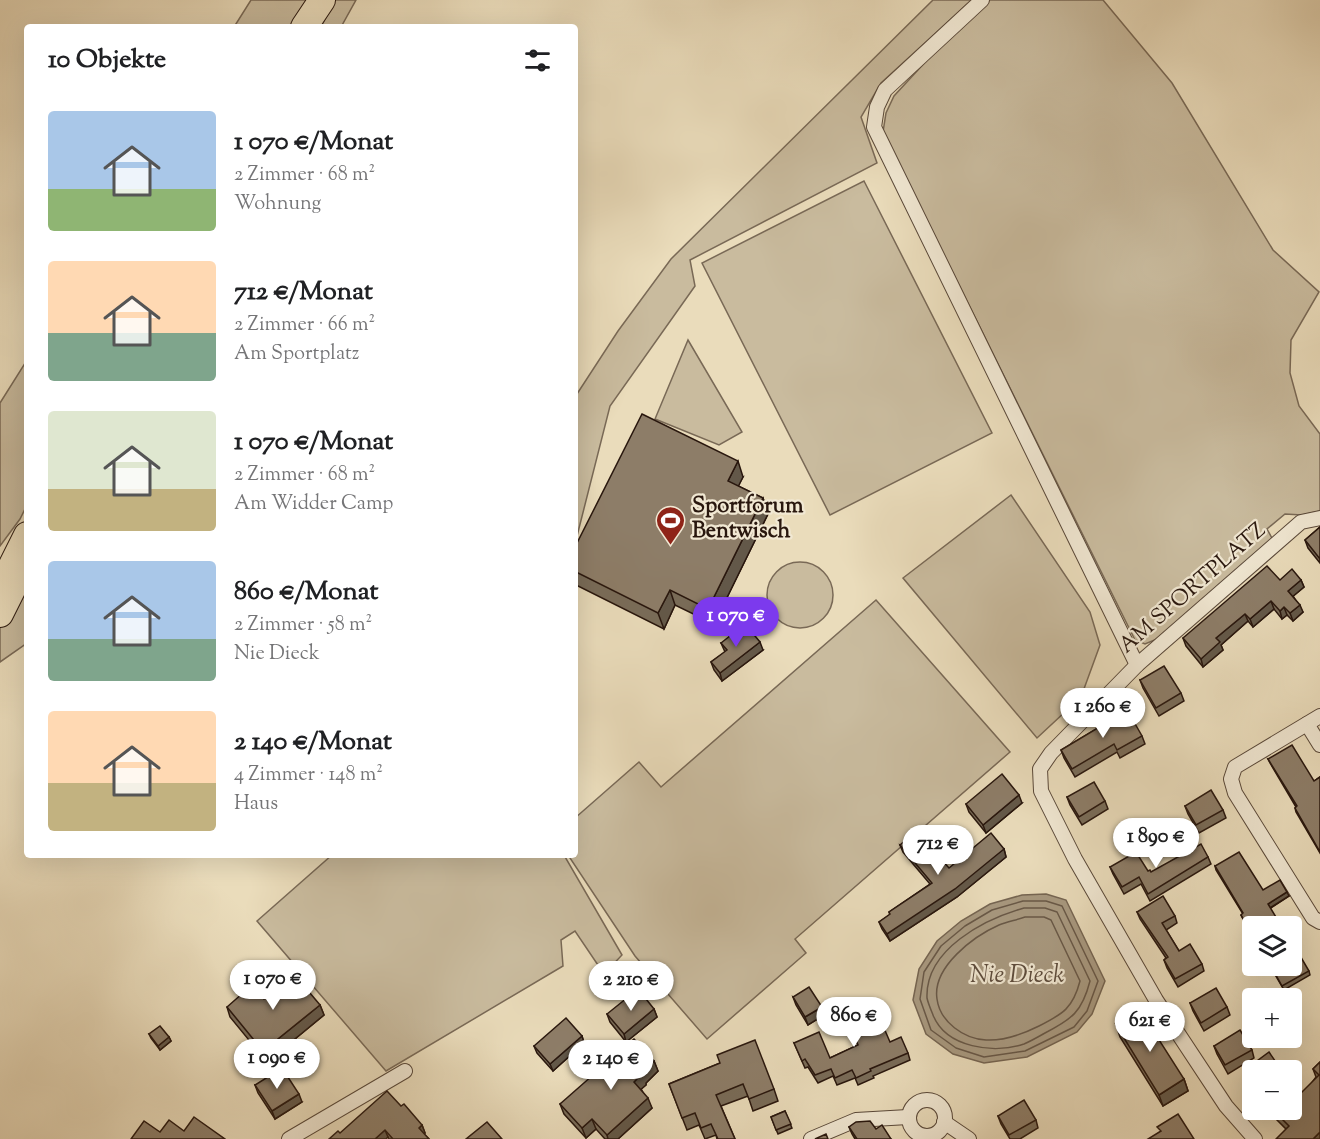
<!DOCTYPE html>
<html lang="de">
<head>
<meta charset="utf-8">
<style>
	:root { --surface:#fff; --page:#f2f2f2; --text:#202124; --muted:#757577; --accent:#7c3aed }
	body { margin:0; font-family:"Sorts Mill Goudy",serif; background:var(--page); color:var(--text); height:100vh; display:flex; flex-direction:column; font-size:22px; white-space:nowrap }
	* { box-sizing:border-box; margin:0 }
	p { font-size:20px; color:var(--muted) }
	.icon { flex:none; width:33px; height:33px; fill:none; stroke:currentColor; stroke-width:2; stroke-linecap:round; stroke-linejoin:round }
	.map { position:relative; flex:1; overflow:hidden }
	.details { position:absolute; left:24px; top:24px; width:554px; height:834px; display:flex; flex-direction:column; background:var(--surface); border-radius:6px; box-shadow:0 6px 24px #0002 }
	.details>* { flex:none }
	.buttons { position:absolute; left:1242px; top:916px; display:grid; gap:12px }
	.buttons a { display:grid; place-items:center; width:60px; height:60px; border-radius:6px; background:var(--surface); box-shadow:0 6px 24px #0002; font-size:30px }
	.price { position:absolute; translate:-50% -51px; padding:0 14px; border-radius:21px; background:#fff; color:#222; font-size:20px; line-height:39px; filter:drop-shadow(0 2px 3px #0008) }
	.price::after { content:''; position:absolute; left:50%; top:36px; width:18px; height:14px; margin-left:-9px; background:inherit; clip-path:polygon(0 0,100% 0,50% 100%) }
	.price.on { background:var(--accent); color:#fff }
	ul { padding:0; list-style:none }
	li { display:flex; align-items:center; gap:18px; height:150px; padding:0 24px }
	li span { display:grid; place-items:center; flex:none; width:168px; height:120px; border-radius:6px; color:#555 }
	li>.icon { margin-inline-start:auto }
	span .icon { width:72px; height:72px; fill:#fffc; stroke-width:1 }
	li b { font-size:26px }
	h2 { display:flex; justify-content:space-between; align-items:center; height:72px; padding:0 24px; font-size:26px }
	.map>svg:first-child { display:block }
	.green { fill:#c9bb9e; stroke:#796956; stroke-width:1.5 }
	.water { fill:#a89980; stroke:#756552; stroke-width:1.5 }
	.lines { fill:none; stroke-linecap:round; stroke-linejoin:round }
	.shore { stroke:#685847; stroke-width:1.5 }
	.street-casing { stroke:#594839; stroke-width:16 }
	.highway-casing { stroke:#29170e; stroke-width:28 }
	.street { stroke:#f1e8d3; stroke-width:14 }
	.highway { stroke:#eadcbb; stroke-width:26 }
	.wall { fill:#796c59; stroke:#29170e; stroke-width:1.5 }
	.shaded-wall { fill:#635849; stroke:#29170e; stroke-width:1.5 }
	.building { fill:#8d7d68; stroke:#29170e; stroke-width:1.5 }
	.labels { text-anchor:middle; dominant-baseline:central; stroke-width:4.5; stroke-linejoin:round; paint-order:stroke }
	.poi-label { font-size:22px; font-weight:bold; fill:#29170e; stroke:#f1e8d3; text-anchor:start }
	.street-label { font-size:22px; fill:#29170e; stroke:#f1e8d3 }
	.water-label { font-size:24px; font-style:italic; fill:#5c4b3c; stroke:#f1e8d3 }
</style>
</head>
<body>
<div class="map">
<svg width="1320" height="1139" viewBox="0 0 1320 1139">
	<rect width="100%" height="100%" fill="#eadcbb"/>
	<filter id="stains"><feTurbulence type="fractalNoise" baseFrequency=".00333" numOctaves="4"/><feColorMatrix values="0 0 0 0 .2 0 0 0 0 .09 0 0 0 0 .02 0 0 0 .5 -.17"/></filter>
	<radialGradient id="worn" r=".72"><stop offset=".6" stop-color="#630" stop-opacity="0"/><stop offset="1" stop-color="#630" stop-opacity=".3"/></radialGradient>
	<!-- green -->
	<g class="green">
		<path d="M251,0h61l-15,27h-63z"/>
		<path d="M335,0h21l-15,27h-20z"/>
		<path d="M933,0h39l-91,83 -20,34 16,46 -187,97 5,26 -85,120 -35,138v-147l43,-66 53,-72z"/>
		<path d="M990,0h113l69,83 101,167 46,42 -28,48 -1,33 9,33 21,28v77l-18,4 -17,-1 -18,15 6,11 -116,99 -12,5 -10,-4 -252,-508 3,-19 8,-17 47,-51z"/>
		<path d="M864,181l128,252 -162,82 -128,-252z"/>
		<path d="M688,340l54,92 -23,13 -64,-26z"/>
		<path d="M27,360v145l-7,14 -20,27v-143z"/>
		<path d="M1011,495l79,117 10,33 -19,52 -44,41 -134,-160z"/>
		<circle cx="800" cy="595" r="33"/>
		<path d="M27,575v68l-27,19v-35z"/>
		<path d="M876,600l134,152 -215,187 11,14 -99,86 -72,-83 -67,-101h6l1,-37 64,-56 22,25z"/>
		<path d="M332,855h232l58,100 -18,19 -29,-43 -14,9 2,26 -177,105 -129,-150z"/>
	</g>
	<!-- water -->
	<path class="water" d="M1046,894l20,6 39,81 -13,33 -15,18 -50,25 -43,6 -31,-9 -27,-20 -13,-34 6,-31 18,-28 24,-20 29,-17 32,-9z"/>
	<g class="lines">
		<!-- shore -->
		<g class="shore">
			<path d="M1023,901h23l16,5 36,75 -11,30 -13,16 -49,24 -41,6 -28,-9 -25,-18 -11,-31 4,-27 17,-26 24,-20 27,-16z"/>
			<path d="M1024,908h21l12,4 33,69c-8,31 -18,38 -45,52 -7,4 -14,8 -21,11 -30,10 -78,4 -91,-29 -2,-5 -5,-12 -6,-17 -2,-49 58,-79 97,-90z"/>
			<path d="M1025,917h19l7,3 29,61c-7,27 -17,33 -41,45 -16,8 -35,15 -53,14 -22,-1 -46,-18 -49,-41 -5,-32 37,-63 62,-74 8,-3 17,-5 26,-8z"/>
		</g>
		<defs>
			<g id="street">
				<path d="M982,0l-97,90 -8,17 -3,20 263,538"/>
				<path d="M1320,716l-85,51 -4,12 4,14 78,125 7,4"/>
				<path d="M1307,724l13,21"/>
				<circle cx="927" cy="1118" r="18"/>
				<path d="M944,1122l25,17"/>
				<path d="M289,1139l116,-68"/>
				<path d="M811,1139l45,-19 52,-3"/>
				<path d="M1255,1139l-29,-33 -70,-106 -81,-141 -34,-68 -1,-22 11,-16 86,-88 164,-143 19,-4"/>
			</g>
			<g id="highway">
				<path d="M304,27l18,-27"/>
				<path d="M0,589l27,-54"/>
				<path d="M0,614l19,-38"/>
			</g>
		</defs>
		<!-- street casing -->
		<use href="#street" class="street-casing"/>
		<!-- highway casing -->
		<use href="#highway" class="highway-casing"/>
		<!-- street -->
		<use href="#street" class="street"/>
		<!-- highway -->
		<use href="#highway" class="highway"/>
	</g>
	<!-- wall -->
	<g class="wall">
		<path d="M743,477l-5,9 25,12 5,16 -54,110 -39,-19 -11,24 -90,-45v-35z"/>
		<path d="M1320,527v36l-12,-15 -3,-8z"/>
		<path d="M1280,580h21l3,7 -11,9 10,16 -10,9 -6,-6 -5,4 -8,-10 -21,18 -5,-6 -27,24 2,5 -20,17 -17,-21 -3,-8z"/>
		<path d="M721,643l42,7 -41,31 -8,-11 -3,-8 14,-10z"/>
		<path d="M1140,680l41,13 3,8 -25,15 -16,-28z"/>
		<path d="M1102,722l40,14 3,8 -25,14 -3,-6 -42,25 -11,-19 -3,-8 42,-25z"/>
		<path d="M1268,759l46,22 6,-4v76l-24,-41 -1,-4 1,-1 -26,-44z"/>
		<path d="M1067,797l38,4 3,8 -26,16 -12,-20z"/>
		<path d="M1022,803l-36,30 -17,-21 -3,-8z"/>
		<path d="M1185,806l38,4 3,8 -27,15 -11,-19z"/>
		<path d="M900,845l49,23 55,-19 2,8 -49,40 -67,44 -8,-12 -3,-7 11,-7 -1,-3 41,-28 -27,-32z"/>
		<path d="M1208,857l3,7 -61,37 -9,-17 -17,10 -11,-20 -3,-7 41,5z"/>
		<path d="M1215,866l48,24 26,6 -18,12 -19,19v9l-9,-17 -2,-4 2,-1 -27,-44z"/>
		<path d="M1137,912l38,4 2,7 -11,7 13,21 23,13 2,7 -26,16 -11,-19 -3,-8 2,-2 -26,-39z"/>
		<path d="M1270,966h22l17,5 1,4 -26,15z"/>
		<path d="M793,997l31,18 -16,10 -12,-20z"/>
		<path d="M264,999l56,6 4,10 -57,47 -37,-45 -3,-10z"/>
		<path d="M1190,1003l37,4 3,8 -26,16 -11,-20z"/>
		<path d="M654,1009l3,8 -31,25 -16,-20 -3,-8z"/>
		<path d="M846,1018l62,35 2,7 -37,16 1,2 -16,7 -3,-7 -18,7 -4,-9 -15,7 -10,-16 -3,1 -11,-25 36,15 28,-13z"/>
		<path d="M1116,1025l68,54 4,12 -25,15 -43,-69z"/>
		<path d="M149,1034l20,3 2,4 -11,9 -9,-12z"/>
		<path d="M582,1036l2,7 -31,28 -16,-18 -3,-7z"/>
		<path d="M1214,1046l38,4 2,8 -26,16 -11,-20z"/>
		<path d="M654,1061l4,10 -12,12v2l-5,4 11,19 -34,31h-13l-9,-10 -10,9 -22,-24 -4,-10z"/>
		<path d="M1257,1061l23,7 1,3h-19z"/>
		<path d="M1320,1062v77l-34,-10 -17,-17 -5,4 -5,-6h33l24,-33 -3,-8z"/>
		<path d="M720,1063l54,26 4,12 -25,10 -5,-15 -27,10 14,33h-18l-1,-4 -11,4 -6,-14 -12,5 -18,-46z"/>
		<path d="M255,1085l47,17 -27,17 -17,-26z"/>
		<path d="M1252,1085v16l-5,-12z"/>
		<path d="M785,1111l7,17 -14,6 -7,-17z"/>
		<path d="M998,1116l38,4 2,8 -18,11h-10l-9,-15z"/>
		<path d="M422,1125l3,8 -1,1 5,5h-40l-1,-2 -48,-4z"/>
		<path d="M849,1127l27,2 15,10h-36l-3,-5z"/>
	</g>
	<!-- shaded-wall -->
	<g class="shaded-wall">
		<path d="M738,461l5,16 -10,20 -5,-16z"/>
		<path d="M763,498l5,16 -54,110 -6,-15z"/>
		<path d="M1301,580l3,7 -13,11 -3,-7z"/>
		<path d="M670,590l5,15 -11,24 -6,-16z"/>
		<path d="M1271,601l3,8 -21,18 -3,-8z"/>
		<path d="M1300,605l3,7 -10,9 -3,-8z"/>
		<path d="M1284,607l3,8 -5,4 -2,-8z"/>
		<path d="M1245,614l3,7 -27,24 2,5 -20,17 -2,-8 15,-21z"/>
		<path d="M760,642l3,8 -41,31 -2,-8z"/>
		<path d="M1019,795l3,8 -36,30 -3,-8z"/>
		<path d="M1004,849l2,8 -49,40 -67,44 -3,-7z"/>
		<path d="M1287,892l2,4 -19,12 -2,-4z"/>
		<path d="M320,1005l4,10 -57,47 -4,-11z"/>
		<path d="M822,1007l2,8 -16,10 -3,-8z"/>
		<path d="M654,1009l3,8 -31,25 -2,-8z"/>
		<path d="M582,1036l2,7 -31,28 -3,-7z"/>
		<path d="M169,1037l2,4 -11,9 -2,-4z"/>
		<path d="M654,1061l4,10 -12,12v2l-8,7 -4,-10 7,-9z"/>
		<path d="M1184,1079l4,12 -25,15 -4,-11z"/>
		<path d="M299,1094l3,8 -27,17 -3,-8z"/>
		<path d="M648,1098l4,10 -34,31h-10l-1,-4z"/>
		<path d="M1261,1110h7l1,2 -5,4z"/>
		<path d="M592,1119l4,10 -10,9 -4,-10z"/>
		<path d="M422,1125l3,8 -3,3 -3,-8z"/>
		<path d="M385,1130l3,7 -2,2h-11z"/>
		<path d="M1320,1132v7h-7z"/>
	</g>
	<!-- building -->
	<g class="building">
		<path d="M642,414l96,47 -10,20 35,17 -55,111 -38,-19 -12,23 -84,-42v-22z"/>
		<path d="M1320,527v32l-15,-19z"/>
		<path d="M1267,566l13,14 12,-11 9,11 -13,11 12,14 -10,8 -6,-6 -4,4 -9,-10 -21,18 -5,-5 -29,24 4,4 -19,17 -18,-21z"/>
		<path d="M745,624l15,18 -40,31 -9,-11 16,-12 -6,-7z"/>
		<path d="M1164,666l17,27 -25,15 -16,-28z"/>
		<path d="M1126,708l16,28 -25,14 -3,-6 -42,25 -11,-19 42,-25 -1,-3z"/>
		<path d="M1292,745l22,36 6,-4v75l-25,-44 2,-2 -29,-47z"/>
		<path d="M1002,774l17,21 -36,30 -17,-21z"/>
		<path d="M1094,782l11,19 -26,16 -12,-20z"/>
		<path d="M1211,790l12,20 -27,15 -11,-19z"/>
		<path d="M916,831l33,37 42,-35 13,16 -49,40 -68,45 -8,-12 11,-8 -1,-2 43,-29 -32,-38z"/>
		<path d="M1201,844l7,13 -60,37 -9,-17 -17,10 -12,-20 26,-15 12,19 2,-1 1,2z"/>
		<path d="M1239,852l24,38 17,-10 7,12 -19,12 14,23h-30v7l-11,-19 2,-2 -28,-47z"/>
		<path d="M1163,896l12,20 -13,7 17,28 11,-7 12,20 -27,15 -11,-19 4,-3 -31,-45z"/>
		<path d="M1292,942l17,29 -27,15 -11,-20h21z"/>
		<path d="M294,974l26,31 -57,46 -36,-44 25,-22 12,14z"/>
		<path d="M809,987l13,20 -17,10 -12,-20z"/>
		<path d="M1216,988l11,19 -26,16 -11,-20z"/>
		<path d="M638,989l16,20 -30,25 -17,-20z"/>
		<path d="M874,1005l16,37 11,-5 7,16 -38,16 1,2 -15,7 -4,-8 -17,8 -4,-9 -16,6 -10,-16 -3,2 -8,-18 25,-11 11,26 28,-13 -12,-27z"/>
		<path d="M1140,1010l44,69 -25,16 -43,-70z"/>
		<path d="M566,1018l16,18 -32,28 -16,-18z"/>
		<path d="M160,1026l9,11 -11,9 -9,-12z"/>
		<path d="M1240,1030l12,20 -27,15 -11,-19z"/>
		<path d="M634,1039l20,22 -13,12 1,1 -8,8 14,16 -41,37 -15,-16 -10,9 -22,-24z"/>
		<path d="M755,1040l19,49 -25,10 -6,-15 -27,11 19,44h-17l-7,-15 -10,4 -6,-15 -13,5 -13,-34 51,-21 -3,-8z"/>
		<path d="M1269,1052l11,16 -4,3h-11l-8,-10z"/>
		<path d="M1320,1062v70l-7,7h-37l13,-13 -16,-16h19v-8l27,-27 -6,-6z"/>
		<path d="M282,1068l17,26 -27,17 -17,-26z"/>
		<path d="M1252,1085v11l-5,-7z"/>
		<path d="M387,1091l14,15 3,-2 18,21 -3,3 10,11h-36l-8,-9 -10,9h-46l9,-8 2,2z"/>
		<path d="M1024,1100l12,20 -27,15 -11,-19z"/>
		<path d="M785,1111l6,13 -15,6 -5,-13z"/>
		<path d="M1178,1114l16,25h-46l13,-8 -4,-4z"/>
		<path d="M194,1117l31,22h-94l13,-18 16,11 9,-12 15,11z"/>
		<path d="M870,1121l6,8 6,-4 9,14h-34l-8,-12 7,-5z"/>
		<path d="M487,1122l15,17h-36z"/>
		<path d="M826,1134l2,5h-13z"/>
	</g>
	<!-- icons -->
	<defs>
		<symbol id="stadium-pin" viewBox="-11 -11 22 30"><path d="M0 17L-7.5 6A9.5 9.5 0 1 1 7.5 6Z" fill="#8f2418" stroke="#f1e8d3"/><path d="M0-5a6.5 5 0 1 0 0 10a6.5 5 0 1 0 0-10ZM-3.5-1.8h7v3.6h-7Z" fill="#fff"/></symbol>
	</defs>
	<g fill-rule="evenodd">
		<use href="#stadium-pin" x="654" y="504" width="33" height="45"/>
	</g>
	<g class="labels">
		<!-- poi labels -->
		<g class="poi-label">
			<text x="692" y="507">Sportforum<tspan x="692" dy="25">Bentwisch</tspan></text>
		</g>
		<!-- street labels -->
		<g class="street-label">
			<text transform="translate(1193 589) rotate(-41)">AM SPORTPLATZ</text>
		</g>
		<!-- water labels -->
		<g class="water-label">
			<text x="1017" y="976">Nie Dieck</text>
		</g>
	</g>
	<rect width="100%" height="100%" filter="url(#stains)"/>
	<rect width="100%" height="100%" fill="url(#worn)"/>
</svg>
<div class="buttons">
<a><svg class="icon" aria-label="layers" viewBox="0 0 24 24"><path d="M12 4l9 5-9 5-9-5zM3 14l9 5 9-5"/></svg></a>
<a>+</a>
<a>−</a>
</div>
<b class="price on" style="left:736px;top:648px">1 070 €</b>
<b class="price" style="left:1103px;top:739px">1 260 €</b>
<b class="price" style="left:1156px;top:869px">1 890 €</b>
<b class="price" style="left:938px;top:876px">712 €</b>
<b class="price" style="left:273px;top:1011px">1 070 €</b>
<b class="price" style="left:631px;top:1012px">2 210 €</b>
<b class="price" style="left:854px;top:1048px">860 €</b>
<b class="price" style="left:1150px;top:1053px">621 €</b>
<b class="price" style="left:277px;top:1090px">1 090 €</b>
<b class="price" style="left:611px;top:1091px">2 140 €</b>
<section class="details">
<h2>10 Objekte<svg class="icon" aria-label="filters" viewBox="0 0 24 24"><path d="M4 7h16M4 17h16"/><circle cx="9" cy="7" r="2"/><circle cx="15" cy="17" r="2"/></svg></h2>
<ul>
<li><span style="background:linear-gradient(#a9c7e8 65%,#8fb573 0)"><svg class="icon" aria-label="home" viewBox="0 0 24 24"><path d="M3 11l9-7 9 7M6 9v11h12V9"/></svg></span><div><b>1 070 €/Monat</b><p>2 Zimmer · 68 m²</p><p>Wohnung</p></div></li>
<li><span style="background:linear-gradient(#ffd9b3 60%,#7fa58c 0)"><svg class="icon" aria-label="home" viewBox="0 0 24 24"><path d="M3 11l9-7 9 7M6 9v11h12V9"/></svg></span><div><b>712 €/Monat</b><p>2 Zimmer · 66 m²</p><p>Am Sportplatz</p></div></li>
<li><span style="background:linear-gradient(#dfe7d0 65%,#c2b280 0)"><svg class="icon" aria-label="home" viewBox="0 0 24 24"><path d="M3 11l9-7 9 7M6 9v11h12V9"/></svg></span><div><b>1 070 €/Monat</b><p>2 Zimmer · 68 m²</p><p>Am Widder Camp</p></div></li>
<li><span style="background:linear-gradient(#a9c7e8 65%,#7fa58c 0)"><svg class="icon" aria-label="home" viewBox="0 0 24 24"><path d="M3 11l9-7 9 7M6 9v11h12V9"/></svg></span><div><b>860 €/Monat</b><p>2 Zimmer · 58 m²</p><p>Nie Dieck</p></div></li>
<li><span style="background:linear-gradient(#ffd9b3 60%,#c2b280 0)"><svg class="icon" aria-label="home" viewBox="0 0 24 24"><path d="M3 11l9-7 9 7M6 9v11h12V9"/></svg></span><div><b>2 140 €/Monat</b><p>4 Zimmer · 148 m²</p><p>Haus</p></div></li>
</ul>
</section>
</div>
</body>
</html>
